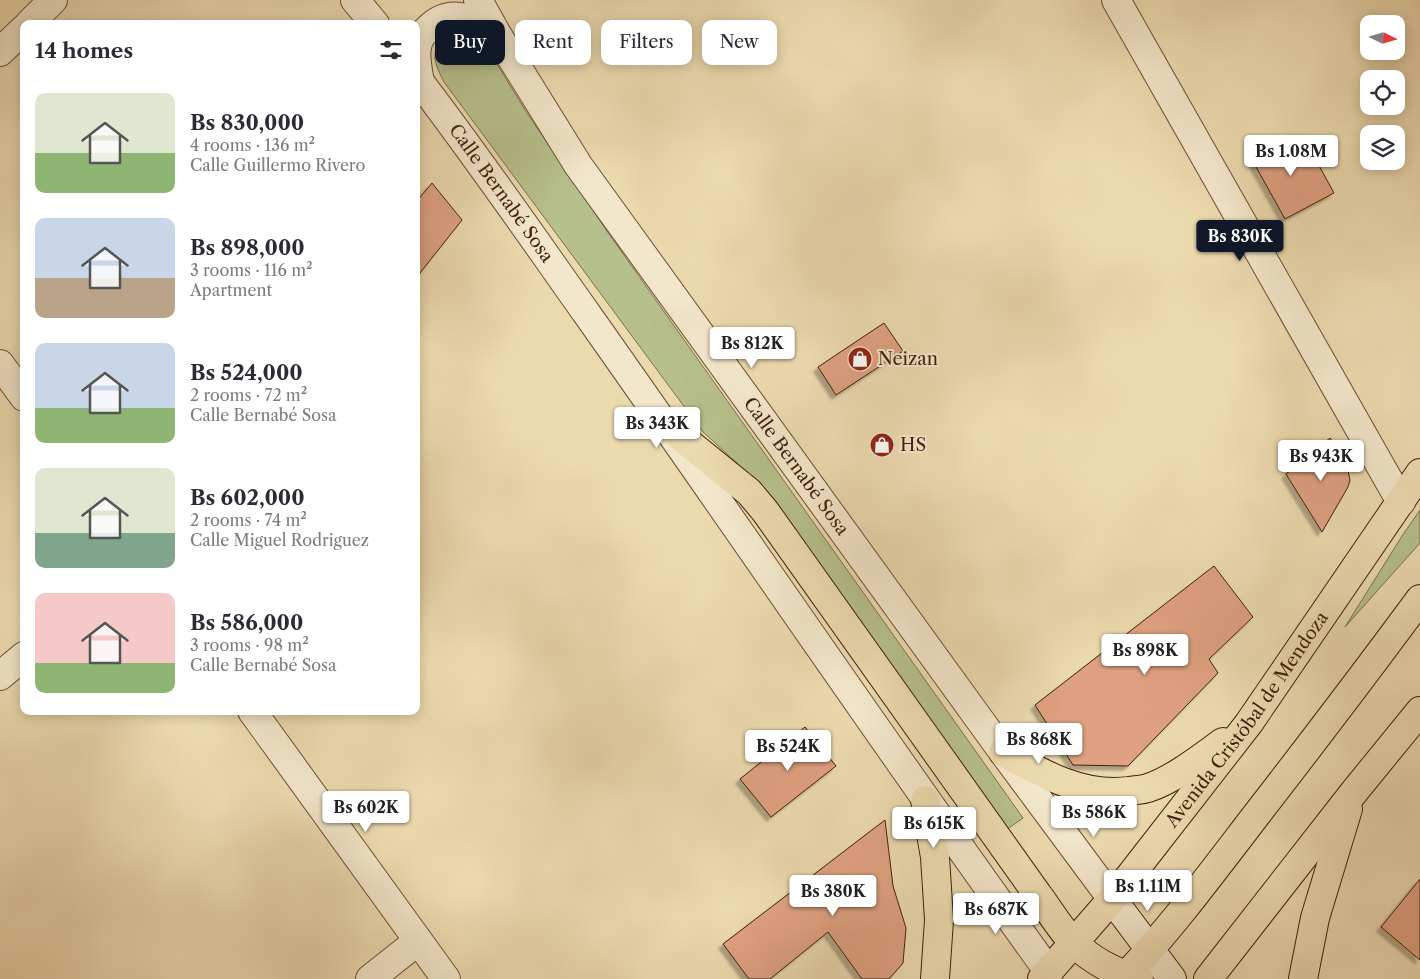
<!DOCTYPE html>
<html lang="en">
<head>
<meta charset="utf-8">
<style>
	:root { --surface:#fff; --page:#f7f7f7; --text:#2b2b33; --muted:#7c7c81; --accent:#111827 }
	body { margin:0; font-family:"Libre Caslon Text",serif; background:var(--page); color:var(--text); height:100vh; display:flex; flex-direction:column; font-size:19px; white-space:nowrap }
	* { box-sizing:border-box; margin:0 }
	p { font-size:16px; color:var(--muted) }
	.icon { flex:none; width:28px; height:28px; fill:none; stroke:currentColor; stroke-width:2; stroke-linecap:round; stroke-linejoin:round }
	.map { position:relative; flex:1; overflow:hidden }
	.drawer { position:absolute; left:20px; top:20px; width:400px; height:695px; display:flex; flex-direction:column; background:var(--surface); border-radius:10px; box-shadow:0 2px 12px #0003 }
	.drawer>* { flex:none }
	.banner { position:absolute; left:435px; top:20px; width:475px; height:45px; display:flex; gap:10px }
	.needle { width:32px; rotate:95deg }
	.controls { position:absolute; left:1360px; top:15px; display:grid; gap:10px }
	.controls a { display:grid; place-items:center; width:45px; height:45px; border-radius:10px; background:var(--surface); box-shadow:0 2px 12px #0003; font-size:25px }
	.price { position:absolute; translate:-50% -42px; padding:0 11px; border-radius:5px; background:#fff; color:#222; font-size:16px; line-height:32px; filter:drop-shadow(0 1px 2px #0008) }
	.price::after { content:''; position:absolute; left:50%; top:30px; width:15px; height:11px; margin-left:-8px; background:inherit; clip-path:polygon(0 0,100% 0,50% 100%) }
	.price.active { background:var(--accent); color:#fff }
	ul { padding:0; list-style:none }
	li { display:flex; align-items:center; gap:15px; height:125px; padding:0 15px }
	li span { display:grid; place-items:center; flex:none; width:140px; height:100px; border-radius:10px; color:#555 }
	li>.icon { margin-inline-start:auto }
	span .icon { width:60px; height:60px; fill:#fffc; stroke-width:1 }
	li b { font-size:21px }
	h2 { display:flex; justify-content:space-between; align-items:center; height:60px; padding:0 15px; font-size:21px }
	.tag { padding:0 18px; border-radius:10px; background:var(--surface); box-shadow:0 2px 12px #0003; font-size:18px; line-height:45px }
	.tag.active { background:var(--accent); color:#fff }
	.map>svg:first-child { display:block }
	.green { fill:#b6c08c; stroke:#7b704c }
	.building { fill:#dfa181; stroke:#401f0c; filter:url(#shadow) }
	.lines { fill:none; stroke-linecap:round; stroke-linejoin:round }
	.street-casing { stroke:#6b4e35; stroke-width:30 }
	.secondary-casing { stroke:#401f0c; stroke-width:30 }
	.primary-casing { stroke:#401f0c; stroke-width:30 }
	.street { stroke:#f3e7cb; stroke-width:28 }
	.secondary { stroke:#f3e7cb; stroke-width:28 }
	.primary { stroke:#ecdaaf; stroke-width:28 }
	.labels { text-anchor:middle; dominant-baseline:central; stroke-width:4; stroke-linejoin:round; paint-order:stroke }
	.street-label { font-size:18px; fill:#401f0c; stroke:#f3e7cb }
	.poi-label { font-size:18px; fill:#401f0c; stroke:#f3e7cb; text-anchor:start }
</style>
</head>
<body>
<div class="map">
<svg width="1420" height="979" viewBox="0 0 1420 979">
	<defs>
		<filter id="shadow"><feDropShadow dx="-4.5" dy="4.5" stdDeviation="1" flood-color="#0004"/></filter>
	</defs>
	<rect width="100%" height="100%" fill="#ecdaaf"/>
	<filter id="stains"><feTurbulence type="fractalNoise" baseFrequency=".004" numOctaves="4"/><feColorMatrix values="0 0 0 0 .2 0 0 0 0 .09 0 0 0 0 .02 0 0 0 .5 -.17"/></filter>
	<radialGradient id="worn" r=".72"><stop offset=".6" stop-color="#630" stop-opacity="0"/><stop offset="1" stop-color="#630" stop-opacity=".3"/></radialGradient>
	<!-- green -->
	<g class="green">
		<path d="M454,30l15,2 17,9 9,20 32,52 82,121 414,584 -17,12 -243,-343 -60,-55 -259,-350c-13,-26 -14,-32 10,-52z"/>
		<path d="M1420,510v33l-75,84 57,-91z"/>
	</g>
	<!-- building -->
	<g class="building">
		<path d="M1287,136l11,22 13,-7 23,42 -49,26 -35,-63z"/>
		<path d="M432,183l30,37 -46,58v-76z"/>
		<path d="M884,323l19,28 -67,44 -18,-28z"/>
		<path d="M1330,438l17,28 3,14 -2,7 -26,45 -36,-58z"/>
		<path d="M1214,566l39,51 -44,42 9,14 -90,93 -55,-1 -38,-60z"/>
		<path d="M805,727l31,39 -65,51 -31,-38z"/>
		<path d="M885,820l8,66 13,42 -3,35 -14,16h-27l-34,-47 -58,47h-21l-26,-35z"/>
		<path d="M1420,879v81l-39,-33z"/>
	</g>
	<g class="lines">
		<defs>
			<g id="street">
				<path d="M355,0l20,24"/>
				<path id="s1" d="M478,0l20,36 80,129 425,587 109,147"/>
				<path d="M1116,0l285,502"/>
				<path d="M29,24l24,-24"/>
				<path d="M0,52l24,-23"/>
				<path id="s2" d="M416,77c60,78 115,158 171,237 155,219 305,441 462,658"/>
				<path d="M420,82c-2,-11 -5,-24 -3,-35 1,-8 6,-14 12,-19 24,-23 47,-7 69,8"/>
				<path d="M0,364l24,33"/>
				<path d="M0,676l24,-20"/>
				<path d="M252,711l194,268"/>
				<path d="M370,979l48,-38"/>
			</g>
			<path id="secondary" d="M1112,899l60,80"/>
			<g id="primary">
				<path d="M665,424l84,68 16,19 273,384c12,16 22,34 36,48 17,17 41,30 65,36"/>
				<path d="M1003,752c39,22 80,45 126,39 6,-1 13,-1 19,-3 25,-8 54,-31 75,-46"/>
				<path d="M925,800l10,57 4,63 -4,59"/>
				<path id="s3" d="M1042,979l70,-80 137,-176 171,-250"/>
				<path d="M1123,979c49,-52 91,-109 134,-165 55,-71 110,-143 163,-215"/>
				<path d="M1208,979l146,-187 66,-81"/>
				<path d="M1303,979l12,-61 33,-109"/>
			</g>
		</defs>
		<!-- street casing -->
		<use href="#street" class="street-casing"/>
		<!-- secondary casing -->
		<use href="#secondary" class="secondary-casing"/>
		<!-- primary casing -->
		<use href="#primary" class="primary-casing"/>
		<!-- street -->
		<use href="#street" class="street"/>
		<!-- secondary -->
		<use href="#secondary" class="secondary"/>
		<!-- primary -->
		<use href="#primary" class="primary"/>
	</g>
	<!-- icons -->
	<defs>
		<symbol id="shop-disc" viewBox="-11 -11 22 22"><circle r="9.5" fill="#8f2418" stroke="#f3e7cb"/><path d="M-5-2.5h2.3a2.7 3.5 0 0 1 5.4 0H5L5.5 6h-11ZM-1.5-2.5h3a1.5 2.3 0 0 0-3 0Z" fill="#fff"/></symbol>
	</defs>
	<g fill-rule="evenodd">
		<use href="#shop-disc" x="846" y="345" width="28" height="28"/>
		<use href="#shop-disc" x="868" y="431" width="28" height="28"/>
	</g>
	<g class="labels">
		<!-- street labels -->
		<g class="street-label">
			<text stroke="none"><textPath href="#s2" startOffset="144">Calle Bernabé Sosa</textPath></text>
			<text stroke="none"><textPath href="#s1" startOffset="565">Calle Bernabé Sosa</textPath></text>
			<text stroke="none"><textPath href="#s3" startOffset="331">Avenida Cristóbal de Mendoza</textPath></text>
		</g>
		<!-- poi labels -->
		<g class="poi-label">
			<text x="878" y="359">Neizan</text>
			<text x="900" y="445">HS</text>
		</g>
	</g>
	<rect width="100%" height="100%" filter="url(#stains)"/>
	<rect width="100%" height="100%" fill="url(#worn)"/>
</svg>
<div class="controls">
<a><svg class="needle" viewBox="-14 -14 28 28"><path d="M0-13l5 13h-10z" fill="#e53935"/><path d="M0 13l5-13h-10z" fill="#7c7c81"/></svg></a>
<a><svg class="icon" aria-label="locate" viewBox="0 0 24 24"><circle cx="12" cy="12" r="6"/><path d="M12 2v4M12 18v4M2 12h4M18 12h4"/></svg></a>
<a><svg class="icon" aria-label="layers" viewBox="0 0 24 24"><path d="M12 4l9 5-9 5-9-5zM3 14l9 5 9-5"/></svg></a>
</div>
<b class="price" style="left:1291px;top:177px">Bs 1.08M</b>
<b class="price active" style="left:1240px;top:262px">Bs 830K</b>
<b class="price" style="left:752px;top:369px">Bs 812K</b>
<b class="price" style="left:657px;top:449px">Bs 343K</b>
<b class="price" style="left:1321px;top:482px">Bs 943K</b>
<b class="price" style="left:1145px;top:676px">Bs 898K</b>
<b class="price" style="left:1039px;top:765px">Bs 868K</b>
<b class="price" style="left:788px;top:772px">Bs 524K</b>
<b class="price" style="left:366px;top:833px">Bs 602K</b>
<b class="price" style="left:1094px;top:838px">Bs 586K</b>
<b class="price" style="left:934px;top:849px">Bs 615K</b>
<b class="price" style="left:1148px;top:912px">Bs 1.11M</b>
<b class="price" style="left:833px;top:917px">Bs 380K</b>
<b class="price" style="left:996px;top:935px">Bs 687K</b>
<div class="banner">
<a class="tag active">Buy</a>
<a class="tag">Rent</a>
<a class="tag">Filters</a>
<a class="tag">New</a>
</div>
<section class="drawer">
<h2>14 homes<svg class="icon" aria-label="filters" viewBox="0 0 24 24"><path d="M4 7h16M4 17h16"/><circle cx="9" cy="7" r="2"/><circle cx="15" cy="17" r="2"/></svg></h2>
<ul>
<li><span style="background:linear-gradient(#dfe7d0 60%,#8fb573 0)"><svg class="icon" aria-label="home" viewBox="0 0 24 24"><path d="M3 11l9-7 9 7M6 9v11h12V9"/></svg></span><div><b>Bs 830,000</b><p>4 rooms · 136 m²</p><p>Calle Guillermo Rivero</p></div></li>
<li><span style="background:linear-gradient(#c9d6e8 60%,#b9a48a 0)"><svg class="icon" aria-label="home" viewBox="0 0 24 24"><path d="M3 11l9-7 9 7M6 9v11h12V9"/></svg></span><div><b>Bs 898,000</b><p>3 rooms · 116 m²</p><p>Apartment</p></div></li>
<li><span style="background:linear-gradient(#c9d6e8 65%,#8fb573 0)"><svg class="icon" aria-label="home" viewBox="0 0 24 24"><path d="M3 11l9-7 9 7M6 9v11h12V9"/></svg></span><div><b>Bs 524,000</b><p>2 rooms · 72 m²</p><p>Calle Bernabé Sosa</p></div></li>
<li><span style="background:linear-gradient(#dfe7d0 65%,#7fa58c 0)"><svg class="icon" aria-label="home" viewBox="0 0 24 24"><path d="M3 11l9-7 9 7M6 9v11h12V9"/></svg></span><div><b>Bs 602,000</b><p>2 rooms · 74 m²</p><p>Calle Miguel Rodriguez</p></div></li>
<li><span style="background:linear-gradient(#f6c9c9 70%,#8fb573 0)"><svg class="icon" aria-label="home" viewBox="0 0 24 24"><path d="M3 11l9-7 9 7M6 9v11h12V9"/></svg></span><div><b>Bs 586,000</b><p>3 rooms · 98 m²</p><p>Calle Bernabé Sosa</p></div></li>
</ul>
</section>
</div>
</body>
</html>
